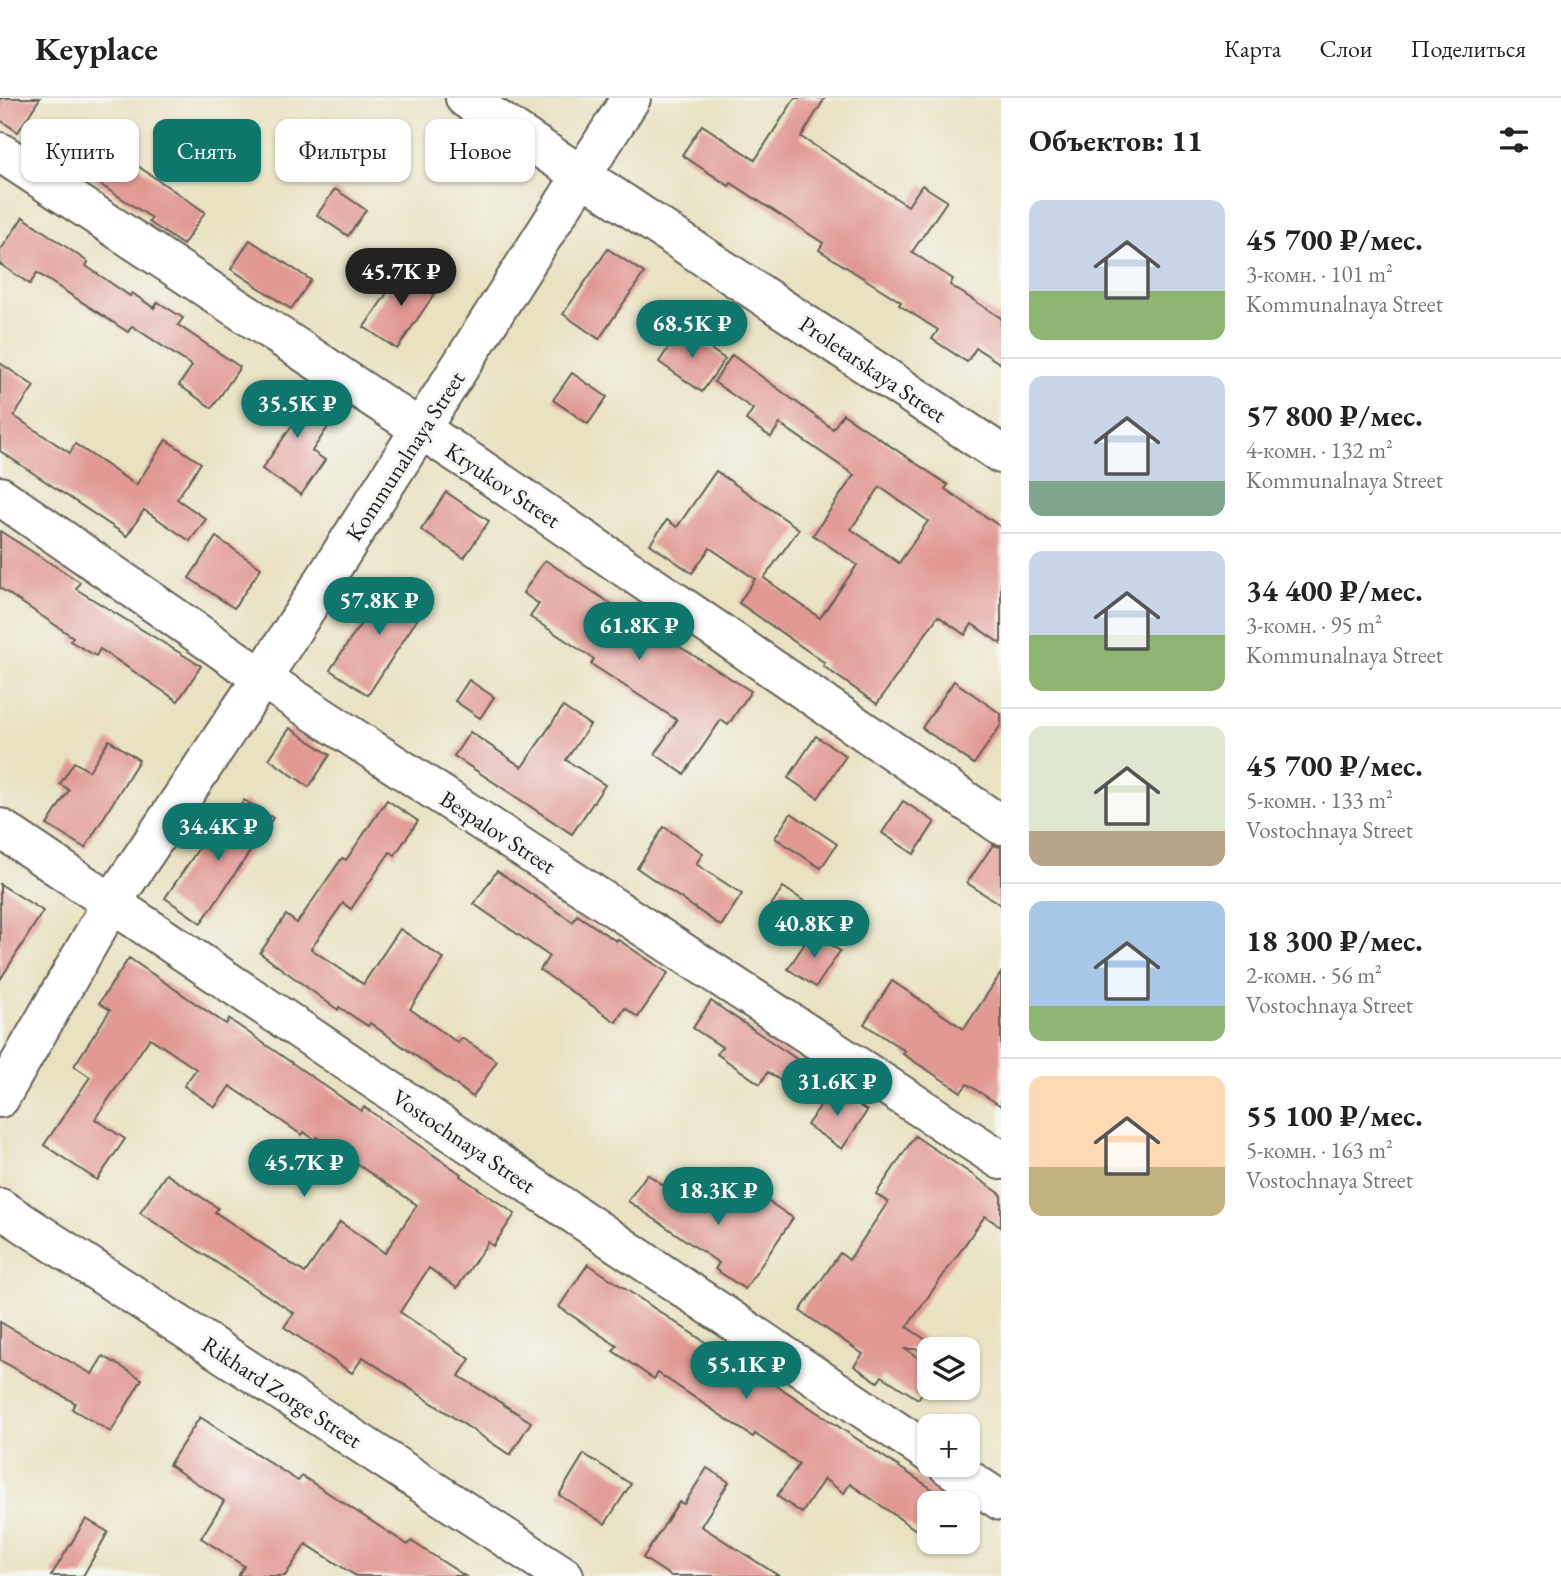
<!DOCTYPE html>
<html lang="ru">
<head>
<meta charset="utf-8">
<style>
	:root { --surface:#fff; --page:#f6f6f6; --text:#222; --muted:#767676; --line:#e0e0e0; --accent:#0f766e }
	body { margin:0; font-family:"EB Garamond",serif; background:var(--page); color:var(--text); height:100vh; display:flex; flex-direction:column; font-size:26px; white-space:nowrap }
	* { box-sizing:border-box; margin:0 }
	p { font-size:23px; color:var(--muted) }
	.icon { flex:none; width:38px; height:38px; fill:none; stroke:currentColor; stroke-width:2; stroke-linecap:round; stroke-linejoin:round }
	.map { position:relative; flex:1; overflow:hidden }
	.drawer { display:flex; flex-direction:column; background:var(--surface); width:560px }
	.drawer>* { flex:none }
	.top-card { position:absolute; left:21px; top:21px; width:665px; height:63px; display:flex; gap:14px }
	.tools { position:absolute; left:917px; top:1239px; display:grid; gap:14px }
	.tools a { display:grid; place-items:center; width:63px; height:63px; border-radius:14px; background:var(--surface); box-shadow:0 2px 5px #0004; font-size:35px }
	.price { position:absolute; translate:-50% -60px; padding:0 16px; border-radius:24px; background:var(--accent); color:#fff; font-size:23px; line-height:46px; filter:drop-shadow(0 2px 4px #0008) }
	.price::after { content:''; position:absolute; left:50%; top:42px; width:21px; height:16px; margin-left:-10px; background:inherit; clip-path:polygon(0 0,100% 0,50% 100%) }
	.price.current { background:#222; color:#fff }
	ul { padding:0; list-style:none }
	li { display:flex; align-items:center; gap:21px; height:175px; padding:0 28px }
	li+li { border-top:2px solid var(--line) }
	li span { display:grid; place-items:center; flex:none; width:196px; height:140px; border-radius:14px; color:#555 }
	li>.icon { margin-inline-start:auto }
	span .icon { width:84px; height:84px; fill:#fffc; stroke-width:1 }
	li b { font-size:30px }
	h2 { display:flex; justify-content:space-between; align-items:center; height:84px; padding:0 28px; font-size:30px }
	.tag { padding:0 24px; border-radius:14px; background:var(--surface); box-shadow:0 2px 5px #0004; font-size:24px; line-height:63px }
	.tag.current { background:var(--accent); color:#fff }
	header { display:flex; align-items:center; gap:42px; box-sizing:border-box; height:98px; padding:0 35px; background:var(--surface); border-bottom:2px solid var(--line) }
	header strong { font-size:33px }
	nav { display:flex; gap:38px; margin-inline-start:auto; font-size:24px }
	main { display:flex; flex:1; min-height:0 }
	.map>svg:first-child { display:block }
	.building { fill:#e19992; fill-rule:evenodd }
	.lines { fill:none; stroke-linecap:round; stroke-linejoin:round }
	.minor-casing { stroke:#646156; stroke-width:42 }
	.tertiary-casing { stroke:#646156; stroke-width:42 }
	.minor { stroke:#fff; stroke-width:38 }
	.tertiary { stroke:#fff; stroke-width:38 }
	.labels { text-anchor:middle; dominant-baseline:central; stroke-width:6; stroke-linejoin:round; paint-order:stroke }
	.street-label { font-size:23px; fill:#1c1c1c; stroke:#f6f6f2 }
</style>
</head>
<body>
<header>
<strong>Keyplace</strong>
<nav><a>Карта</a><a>Слои</a><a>Поделиться</a></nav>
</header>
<main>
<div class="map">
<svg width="1001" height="1478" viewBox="0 0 1001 1478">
	<rect width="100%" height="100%" fill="#f6f6f2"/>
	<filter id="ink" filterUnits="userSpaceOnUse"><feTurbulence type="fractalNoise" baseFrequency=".0143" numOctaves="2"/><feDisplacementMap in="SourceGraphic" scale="14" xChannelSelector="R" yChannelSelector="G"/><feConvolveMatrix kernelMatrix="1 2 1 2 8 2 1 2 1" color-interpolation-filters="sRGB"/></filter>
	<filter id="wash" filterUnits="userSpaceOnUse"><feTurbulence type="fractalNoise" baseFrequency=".00686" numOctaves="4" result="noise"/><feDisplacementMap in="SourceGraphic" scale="28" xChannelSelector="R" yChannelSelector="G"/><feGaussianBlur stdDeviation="1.57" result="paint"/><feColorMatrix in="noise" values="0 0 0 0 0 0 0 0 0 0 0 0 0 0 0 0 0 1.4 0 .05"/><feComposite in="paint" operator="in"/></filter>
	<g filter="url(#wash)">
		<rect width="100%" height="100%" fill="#e9e2c1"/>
		<g id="blocks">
			<!-- building -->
			<g class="building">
				<path d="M0,0h40l-22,34 -18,-12z"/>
				<path d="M795,0h30l-24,39 107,69 14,-21 25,16 -35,51 41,27 -3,6 51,33v46l-25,-16 -9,14 -35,-23 6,-9 -39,-25 2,-3 -82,-52 4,-7 -92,-60 -2,3 -47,-31 20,-30 53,35z"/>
				<path d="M82,30l123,84 -22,33 -34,-23 3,-4 -91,-59z"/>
				<path d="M335,91l31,21 -18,26 -31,-21z"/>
				<path d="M23,119l65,45 -2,4 44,30 2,-3 22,15 4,-6 25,16 -5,7 62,42 -28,41 -33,-23 13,-19 -60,-40 -4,6 -91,-59 -7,11 -30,-20v-13z"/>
				<path d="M250,142l61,40 -20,29 -60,-40z"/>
				<path d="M608,151l36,24 -45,66 -36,-25z"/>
				<path d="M404,170l33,22 -40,59 -33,-22z"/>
				<path d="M681,231l44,30 -23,33 -43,-30z"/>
				<path d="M732,257l101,74 10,-15 105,71 -3,4 56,38v117l-29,-20 -7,11 -27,-19 -61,88 -54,-38 2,-3 -86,-60 16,-24 -45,-31 -18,25 -42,-29 17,-24 10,7 39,-56 83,58 -35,49 56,40 37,-53 -44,-30 41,-60 -74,-51 -9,13 -25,-17 7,-11 -39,-27zM880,389l48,34 -29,42 -48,-34z"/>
				<path d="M0,265l34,23 -20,30 56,37 5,-9 61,41 30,-45 35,23 -24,36 29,20 -16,22 -46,-31 -17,26 -127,-85z"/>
				<path d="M572,275l35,24 -19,27 -35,-24z"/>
				<path d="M281,285l53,35 -22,33 13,9 -24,35 -39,-26 31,-45 -27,-19z"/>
				<path d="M446,394l43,29 -25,37 -43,-28z"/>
				<path d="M0,433l80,51 -4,7 125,77 -23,35 -78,-52 -4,7 -26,-15 3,-4 -73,-49z"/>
				<path d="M216,439l45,31 -27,40 -45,-30z"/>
				<path d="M545,462l80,53 126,78 -23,34 -7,-5 -37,54 -29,-20 22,-34 -86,-56 3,-5 -64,-42 9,-13 -16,-11z"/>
				<path d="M390,482l37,24 -59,91 -38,-25z"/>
				<path d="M469,582l25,17 -14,21 -25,-17z"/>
				<path d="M954,583l47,33v11l-27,39 -52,-36z"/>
				<path d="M563,609l27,18 -24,35 39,25 -33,49 -118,-78 16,-24 52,35z"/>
				<path d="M290,630l40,27 -21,32 -40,-28z"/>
				<path d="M816,638l30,20 -28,42 -30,-20z"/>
				<path d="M109,642l30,20 -54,88 -38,-23 22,-35 -9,-6 14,-22 15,9z"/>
				<path d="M244,702l29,18 -72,105 -36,-25 36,-53 9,6z"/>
				<path d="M387,702l31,21 -23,34 -5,-3 -39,57 -8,-6 -32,46 52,35 37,-55 44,30 -34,50 48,34 4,-5 35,23 -24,36 -103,-74 -2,3 -29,-19 -1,3 -78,-57 26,-38 11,8 45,-65 4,2z"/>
				<path d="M903,703l32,21 -21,32 -32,-21z"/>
				<path d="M791,715l46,31 -16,24 -46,-30z"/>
				<path d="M664,729l39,26 -7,11 46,30 -21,32 -84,-58z"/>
				<path d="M993,747l8,2v58l-34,-22z"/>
				<path d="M497,773l76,51 4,-7 39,26 1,-2 51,34 -30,44 -13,-9 -9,14 -76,-52 9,-14 -75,-52z"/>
				<path d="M0,786l43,27 -43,69z"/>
				<path d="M783,789l24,16 -15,23 -24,-16z"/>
				<path d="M812,834l28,19 -24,36 -28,-18z"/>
				<path d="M129,860l97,66 3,-5 132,92 3,-4 97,67 -1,2 55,38 -22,32 -5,-4 -31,46 -28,-20 -29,44 70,47 -11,17 72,46 -21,33 -147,-98 -11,16 -68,-46 10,-14 -154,-100 26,-39 52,34 -3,4 90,61 35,-51 45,31 32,-48 -100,-68 -2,3 -11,-8 -2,3 -72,-49 -15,21 -31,-21 12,-17 -46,-31 -55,81 30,20 -28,41 -53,-35 46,-68 -16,-11 36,-56 -11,-7z"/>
				<path d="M1001,875v133l-34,-22 -6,8 -58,-38 2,-3 -41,-27 28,-43 72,48z"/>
				<path d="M711,903l118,80 -16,23 -45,-32 -8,12 -43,-30 5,-7 -29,-19z"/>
				<path d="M833,989l34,24 -25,38 -35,-24z"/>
				<path d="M915,1038l86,58v33l-16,-11 -78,111 32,22h-34l24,16v18l-11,16 -36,-23 -4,6 -24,-16 9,-12 -63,-43 40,-58 9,7 39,-58 -12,-8z"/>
				<path d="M647,1076l58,39 17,-25 33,23 8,-13 30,20 -48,71 -30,-20 4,-6 -91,-62z"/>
				<path d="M588,1166l180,120 2,-3 171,114 -6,8h-6v8l-13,19 -66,-46 -6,9 -20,-14 -22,34 -25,-17 22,-32 -44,-30 -2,3 -95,-64 -4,6 -41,-28 4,-5 -58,-39z"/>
				<path d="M0,1224l92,52 11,-18 39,23 -31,53 -39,-23 3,-6 -75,-43z"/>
				<path d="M200,1319l98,64 4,-5 106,69 3,-4 54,35h-109l-50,-32 -21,32h-47l6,-10 -43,-28 23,-37 -55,-36z"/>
				<path d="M584,1356l47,30 -26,40 -46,-29z"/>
				<path d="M707,1370l22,14 -28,44 78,50h-108l-28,-18 36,-56 5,2z"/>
				<path d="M86,1421l22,13 -25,44h-32z"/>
			</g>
		</g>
	</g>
	<g filter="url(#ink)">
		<use href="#blocks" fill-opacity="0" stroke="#646156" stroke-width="2"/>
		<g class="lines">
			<defs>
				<g id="minor">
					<path d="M465,0l536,356"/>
					<path d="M0,54l475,313 526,360"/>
					<path d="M0,398l262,182 739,482"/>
					<path d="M0,730l929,625"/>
					<path d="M0,1000l111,-194 151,-226 369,-580"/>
					<path d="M947,1367l54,36"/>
				</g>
				<path id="tertiary" d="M0,1110l564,368"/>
			</defs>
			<!-- minor casing -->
			<use href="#minor" class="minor-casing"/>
			<!-- tertiary casing -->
			<use href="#tertiary" class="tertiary-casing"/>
			<!-- minor -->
			<use href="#minor" class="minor"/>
			<!-- tertiary -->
			<use href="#tertiary" class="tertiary"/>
		</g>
	</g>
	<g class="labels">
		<!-- street labels -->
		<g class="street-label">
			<text transform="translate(873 271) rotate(34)">Proletarskaya Street</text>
			<text transform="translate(405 358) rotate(-57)">Kommunalnaya Street</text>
			<text transform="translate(503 387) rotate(34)">Kryukov Street</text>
			<text transform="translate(498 734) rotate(33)">Bespalov Street</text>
			<text transform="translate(464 1043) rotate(34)">Vostochnaya Street</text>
			<text transform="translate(282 1294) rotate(33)">Rikhard Zorge Street</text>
		</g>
	</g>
</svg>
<div class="tools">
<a><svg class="icon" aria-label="layers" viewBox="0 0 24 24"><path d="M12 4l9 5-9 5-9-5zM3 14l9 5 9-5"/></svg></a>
<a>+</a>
<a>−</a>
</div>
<b class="price current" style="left:401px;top:210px">45.7K ₽</b>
<b class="price" style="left:692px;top:262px">68.5K ₽</b>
<b class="price" style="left:297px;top:342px">35.5K ₽</b>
<b class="price" style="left:379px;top:539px">57.8K ₽</b>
<b class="price" style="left:639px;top:564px">61.8K ₽</b>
<b class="price" style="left:218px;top:765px">34.4K ₽</b>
<b class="price" style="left:814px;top:862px">40.8K ₽</b>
<b class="price" style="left:837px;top:1020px">31.6K ₽</b>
<b class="price" style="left:304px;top:1101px">45.7K ₽</b>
<b class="price" style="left:718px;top:1129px">18.3K ₽</b>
<b class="price" style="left:746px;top:1303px">55.1K ₽</b>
<div class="top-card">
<a class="tag">Купить</a>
<a class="tag current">Снять</a>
<a class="tag">Фильтры</a>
<a class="tag">Новое</a>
</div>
</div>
<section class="drawer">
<h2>Объектов: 11<svg class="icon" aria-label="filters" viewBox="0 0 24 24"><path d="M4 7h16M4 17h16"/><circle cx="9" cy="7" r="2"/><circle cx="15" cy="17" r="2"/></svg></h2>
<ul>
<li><span style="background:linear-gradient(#c9d6e8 65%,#8fb573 0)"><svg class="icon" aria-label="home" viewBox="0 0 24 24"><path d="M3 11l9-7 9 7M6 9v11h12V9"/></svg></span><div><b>45 700 ₽/мес.</b><p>3-комн. · 101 m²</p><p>Kommunalnaya Street</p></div></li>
<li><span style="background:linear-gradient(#c9d6e8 75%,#7fa58c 0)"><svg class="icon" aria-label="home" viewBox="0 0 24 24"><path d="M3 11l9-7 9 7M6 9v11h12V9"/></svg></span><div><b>57 800 ₽/мес.</b><p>4-комн. · 132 m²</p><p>Kommunalnaya Street</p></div></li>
<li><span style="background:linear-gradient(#c9d6e8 60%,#8fb573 0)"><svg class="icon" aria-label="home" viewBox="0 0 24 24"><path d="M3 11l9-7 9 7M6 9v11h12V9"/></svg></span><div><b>34 400 ₽/мес.</b><p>3-комн. · 95 m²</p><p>Kommunalnaya Street</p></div></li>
<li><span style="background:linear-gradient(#dfe7d0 75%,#b9a48a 0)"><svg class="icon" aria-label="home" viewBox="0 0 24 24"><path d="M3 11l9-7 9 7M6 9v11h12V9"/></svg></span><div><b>45 700 ₽/мес.</b><p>5-комн. · 133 m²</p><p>Vostochnaya Street</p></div></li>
<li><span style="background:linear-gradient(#a9c7e8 75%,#8fb573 0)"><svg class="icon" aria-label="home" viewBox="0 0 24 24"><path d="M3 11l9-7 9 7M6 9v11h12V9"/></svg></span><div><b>18 300 ₽/мес.</b><p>2-комн. · 56 m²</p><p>Vostochnaya Street</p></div></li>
<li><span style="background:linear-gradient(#ffd9b3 65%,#c2b280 0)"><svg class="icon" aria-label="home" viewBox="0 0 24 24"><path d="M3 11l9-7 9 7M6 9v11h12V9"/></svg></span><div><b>55 100 ₽/мес.</b><p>5-комн. · 163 m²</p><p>Vostochnaya Street</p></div></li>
</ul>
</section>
</main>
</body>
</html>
